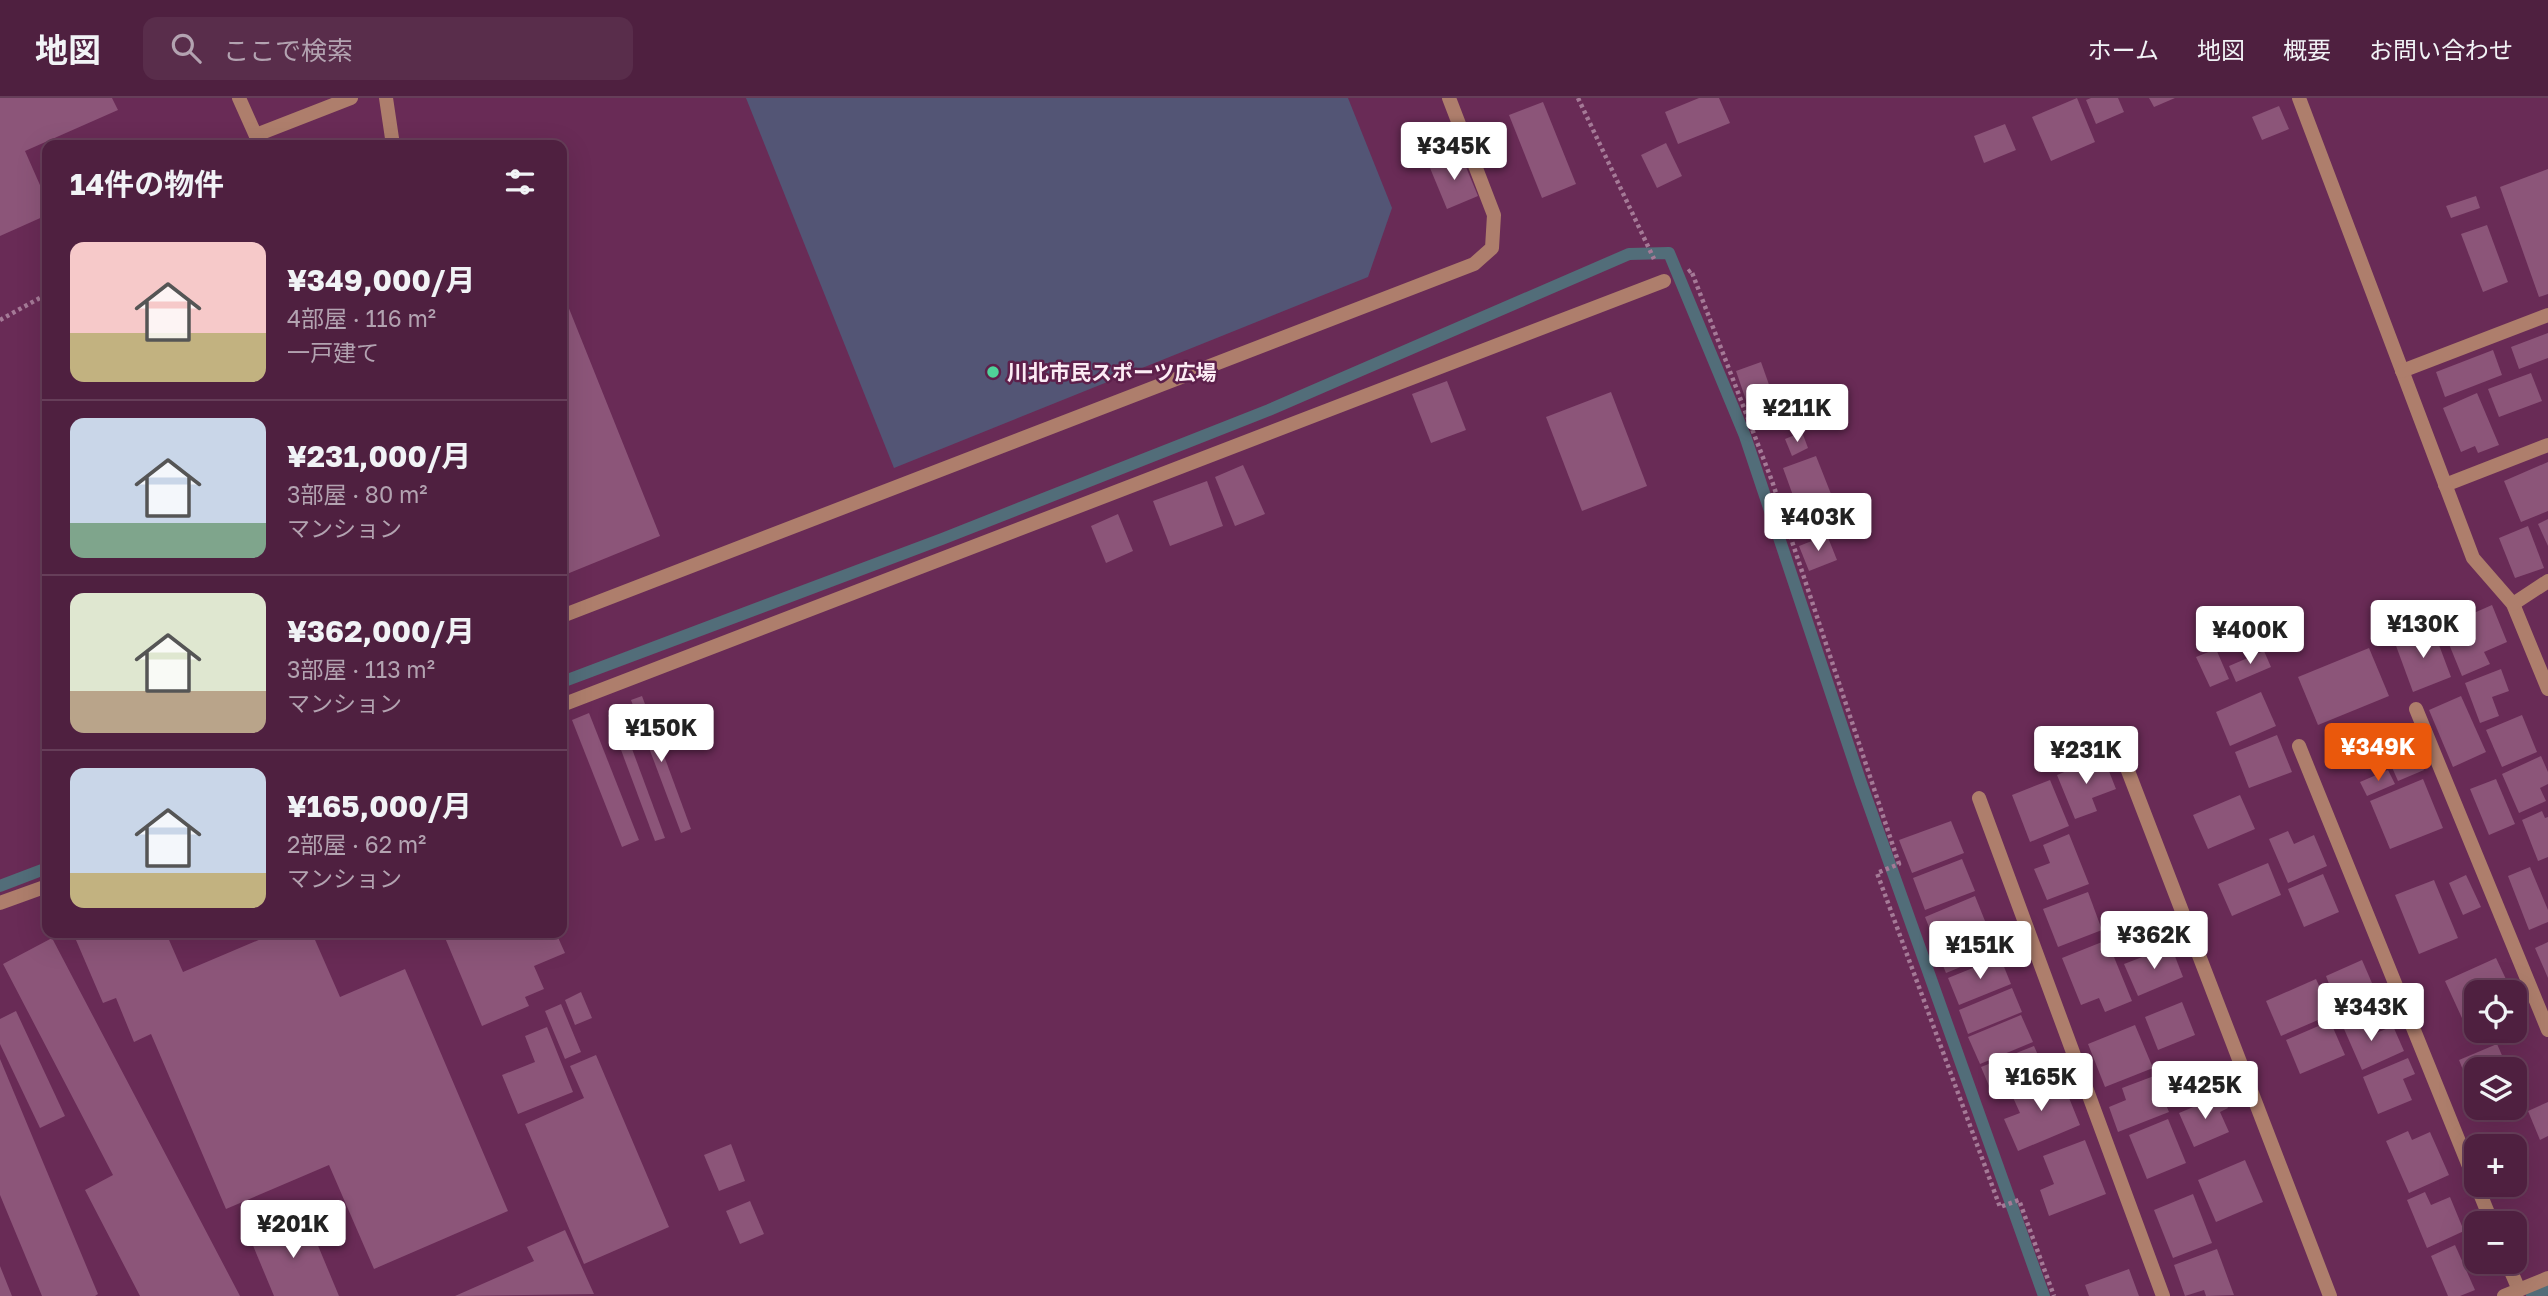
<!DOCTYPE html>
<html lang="ja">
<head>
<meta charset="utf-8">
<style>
	:root { --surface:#4f2040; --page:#592d4b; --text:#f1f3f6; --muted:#b3a3b1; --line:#663e59; --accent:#ea580c }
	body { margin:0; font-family:"Golos Text","Noto Sans JP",sans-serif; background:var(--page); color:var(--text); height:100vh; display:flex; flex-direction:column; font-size:26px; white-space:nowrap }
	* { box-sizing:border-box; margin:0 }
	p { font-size:23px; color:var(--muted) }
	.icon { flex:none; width:38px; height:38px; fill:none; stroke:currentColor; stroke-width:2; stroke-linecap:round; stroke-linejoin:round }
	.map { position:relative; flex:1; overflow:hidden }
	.sheet { position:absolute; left:42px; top:42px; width:525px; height:798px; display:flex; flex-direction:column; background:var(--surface); border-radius:14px; box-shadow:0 7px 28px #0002,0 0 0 2px var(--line) }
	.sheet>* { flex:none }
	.controls { position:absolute; left:2464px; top:882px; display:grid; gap:14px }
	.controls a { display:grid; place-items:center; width:63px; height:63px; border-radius:14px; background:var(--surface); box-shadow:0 7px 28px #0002,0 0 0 2px var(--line); font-size:35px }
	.price { position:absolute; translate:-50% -60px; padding:0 16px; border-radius:7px; background:#fff; color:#222; font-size:23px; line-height:46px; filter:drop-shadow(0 2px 4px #0008) }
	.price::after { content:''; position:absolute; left:50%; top:42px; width:21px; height:16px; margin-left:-10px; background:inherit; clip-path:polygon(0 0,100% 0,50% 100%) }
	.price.selected { background:var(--accent); color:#fff }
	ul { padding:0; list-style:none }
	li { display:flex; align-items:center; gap:21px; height:175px; padding:0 28px }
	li+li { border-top:2px solid var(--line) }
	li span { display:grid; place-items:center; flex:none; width:196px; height:140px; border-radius:14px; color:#555 }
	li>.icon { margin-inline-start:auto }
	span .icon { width:84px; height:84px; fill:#fffc; stroke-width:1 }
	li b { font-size:30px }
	h2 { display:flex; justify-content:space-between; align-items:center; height:84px; padding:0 28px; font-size:30px }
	header { display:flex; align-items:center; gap:42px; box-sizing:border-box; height:98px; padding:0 35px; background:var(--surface); border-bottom:2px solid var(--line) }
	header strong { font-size:33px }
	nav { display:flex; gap:38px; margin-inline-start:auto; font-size:24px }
	.search { width:490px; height:63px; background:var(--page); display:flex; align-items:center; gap:18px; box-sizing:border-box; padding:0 24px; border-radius:14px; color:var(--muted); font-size:26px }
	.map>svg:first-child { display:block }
	.green { fill:#535575 }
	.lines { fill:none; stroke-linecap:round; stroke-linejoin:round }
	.stream { stroke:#526d79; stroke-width:12 }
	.building { fill:#8c5579 }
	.path { stroke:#a57a97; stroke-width:4.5; stroke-dasharray:3.5 3.5; stroke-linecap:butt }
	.lane { stroke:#ae7e6c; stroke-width:14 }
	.street { stroke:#ae7e6c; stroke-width:14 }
	.poi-dot { fill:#4fd399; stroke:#5d204b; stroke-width:2.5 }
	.labels { text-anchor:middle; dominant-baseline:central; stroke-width:5; stroke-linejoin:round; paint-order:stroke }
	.poi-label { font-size:21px; font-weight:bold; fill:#fcecf5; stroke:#5d204b; text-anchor:start }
</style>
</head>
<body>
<header>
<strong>地図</strong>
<div class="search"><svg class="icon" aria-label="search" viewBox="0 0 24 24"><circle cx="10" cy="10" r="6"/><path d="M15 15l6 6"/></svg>ここで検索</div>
<nav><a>ホーム</a><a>地図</a><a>概要</a><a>お問い合わせ</a></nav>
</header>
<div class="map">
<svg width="2548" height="1198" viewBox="0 0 2548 1198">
	<rect width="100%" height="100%" fill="#692b56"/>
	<!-- green -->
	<path class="green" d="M746,0h602l44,110 -24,69 -474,191z"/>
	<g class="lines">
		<!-- stream -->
		<g class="stream">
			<path d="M562,584l380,-143 327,-129 360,-156 40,-1 76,183 116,347 183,513"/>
			<path d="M0,788l47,-18"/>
			<path d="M2532,1198l16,-7"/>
		</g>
	</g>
	<!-- building -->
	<g class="building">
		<path d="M0,0h112l6,12 -93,41 22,50v14l-47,21z"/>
		<path d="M1699,0h20l11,25 -52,21 -13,-32z"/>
		<path d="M2077,0l18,44 -44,19 -19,-44z"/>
		<path d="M2091,0h27l6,14 -28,12 -10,-24z"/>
		<path d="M2149,0h26l-21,9z"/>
		<path d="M1543,4l33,82 -34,14 -33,-83z"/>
		<path d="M2279,8l10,23 -27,11 -10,-23z"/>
		<path d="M2005,26l11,26 -32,13 -10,-27z"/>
		<path d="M1666,45l16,33 -25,12 -16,-33z"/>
		<path d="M1461,57l17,41 -31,13 -17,-41z"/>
		<path d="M2548,71v125l-9,3 -39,-110z"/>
		<path d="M2476,98l4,12 -29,10 -5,-12z"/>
		<path d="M2487,127l21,57 -25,10 -22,-58z"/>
		<path d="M562,193l98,245 -98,40z"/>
		<path d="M2548,235v25l-29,11 -8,-22z"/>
		<path d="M2493,252l9,25 -57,22 -9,-25z"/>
		<path d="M1761,264l12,34 -25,10 -12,-35z"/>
		<path d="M2531,275l11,28 -43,16 -11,-28z"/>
		<path d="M1447,283l19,49 -35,13 -19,-49z"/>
		<path d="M1611,294l36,94 -65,25 -36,-94z"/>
		<path d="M2477,295l22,52 -21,8 -3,-7 -14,6 -18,-44z"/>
		<path d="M1802,334l6,16 -16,8 -7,-17z"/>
		<path d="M1816,358l17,43 -34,13 -16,-44z"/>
		<path d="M2548,364v49l-27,11 -17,-41z"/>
		<path d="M1243,367l22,49 -30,12 -20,-49z"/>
		<path d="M1207,383l16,45 -53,20 -17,-45z"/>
		<path d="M1118,416l15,37 -27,12 -15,-37z"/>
		<path d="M2548,421v27l-10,-22z"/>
		<path d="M2528,428l16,42 -29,10 -16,-40z"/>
		<path d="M1827,437l10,25 -28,11 -10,-25z"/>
		<path d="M2492,507l15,37 -23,10 6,12 -28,12 -20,-49z"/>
		<path d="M2433,531l18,48 -38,15 -18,-49z"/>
		<path d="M2369,550l20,48 -71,29 -20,-48z"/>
		<path d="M2216,551l13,30 -19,8 -14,-30z"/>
		<path d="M2264,553l7,16 -35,15 -7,-16z"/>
		<path d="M2501,571l8,22 -17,6 7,19 -19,7 -15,-40z"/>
		<path d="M2261,594l15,34 -46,20 -14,-34z"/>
		<path d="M642,598l49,133 -10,4 -50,-133z"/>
		<path d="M2461,598l25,56 -33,15 -24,-57z"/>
		<path d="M618,613l47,127 -10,3 -47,-126z"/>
		<path d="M589,615l50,127 -17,7 -50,-127z"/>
		<path d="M2522,617l15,37 -35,15 -16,-37z"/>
		<path d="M2407,633l17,39 -26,11 -17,-39z"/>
		<path d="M2277,637l15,37 -43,16 -14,-36z"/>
		<path d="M2103,658l13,33 -24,9 5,13 -22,8 -18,-44z"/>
		<path d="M2541,658l7,16v12l-8,4 6,13 -27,12 -17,-39z"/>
		<path d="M2388,672l7,14 -28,12 -7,-14z"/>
		<path d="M2423,681l20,49 -53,21 -20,-48z"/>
		<path d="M2496,681l19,45 -26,11 -19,-46z"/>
		<path d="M2050,682l19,46 -39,16 -18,-47z"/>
		<path d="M2240,697l15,34 -47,20 -15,-34z"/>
		<path d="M2542,713l3,7 3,-1v40l-10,4 -16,-41z"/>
		<path d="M1951,723l13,32 -52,20 -13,-33z"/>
		<path d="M2288,733l6,13 20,-9 13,31 -39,17 -19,-44z"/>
		<path d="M2069,736l20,50 -42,16 -13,-31 16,-6 -7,-18z"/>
		<path d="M1962,761l13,32 -50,19 -12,-32z"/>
		<path d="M2268,765l13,32 -49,21 -14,-32z"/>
		<path d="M2530,769l18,43v12l-19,8 -21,-54z"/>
		<path d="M2323,776l16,38 -35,15 -16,-38z"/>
		<path d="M2466,777l15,32 -18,8 -14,-32z"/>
		<path d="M2434,782l24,58 -39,16 -24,-59z"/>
		<path d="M2088,794l14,38 -44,17 -15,-38z"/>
		<path d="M1975,798l10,25 -50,21 -10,-25z"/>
		<path d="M1986,827l11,27 -51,21 -11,-27z"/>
		<path d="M73,835h93l17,39 92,-39h37l28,64 65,-28 103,242 -134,58 -45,-104 -103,44 -75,-175 -17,8 -18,-44 -13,5z"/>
		<path d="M443,835h113l9,20 -31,13 10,23 -19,8 4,9 -47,20z"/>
		<path d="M52,840l188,358h-100l-55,-106 28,-15 -110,-211z"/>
		<path d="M2107,842l25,61 -27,11 -6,-14 -18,7 -19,-47z"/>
		<path d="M2548,844v36l-13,-30z"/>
		<path d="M2171,848l12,31 -45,19 -14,-32z"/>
		<path d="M2000,859l11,27 -52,21 -11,-27z"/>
		<path d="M2496,860l16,34h-36v39h21l-24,11 -28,-61z"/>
		<path d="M2362,862l16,37 -38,15 -14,-36z"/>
		<path d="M2316,881l16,35 -51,22 -15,-35z"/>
		<path d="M2012,890l10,24 -54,22 -9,-24z"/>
		<path d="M581,894l11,26 -17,7 -10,-25z"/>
		<path d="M2182,904l13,33 -37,15 -13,-33z"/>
		<path d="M561,906l20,48 -16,7 -20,-48z"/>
		<path d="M16,913l49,105 -25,12 -40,-84v-25z"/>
		<path d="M2359,916l10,22 24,-10 11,25 -42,19 -21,-48z"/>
		<path d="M2021,917l12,27 -53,22 -12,-27z"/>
		<path d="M2330,923l15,34 -45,19 -14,-34z"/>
		<path d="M2135,927l18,43 -48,19 -17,-43z"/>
		<path d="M547,929l26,65 -55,22 -16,-39 33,-13 -10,-26z"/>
		<path d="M2497,946l11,25h-32v13l-7,3 -10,-25z"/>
		<path d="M2034,948l11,25 -53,22 -11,-26z"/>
		<path d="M596,957l73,172 -85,37 -59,-140 59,-26 -14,-32z"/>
		<path d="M2408,960l7,16 -12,5 9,21 -34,14 -15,-37z"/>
		<path d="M0,961l98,235 -3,2h-53l-42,-101z"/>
		<path d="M2059,975l21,52 -62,26 -14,-32 16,-6 -9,-20z"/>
		<path d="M2154,978l15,36 -51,20 -9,-25 17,-7 -4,-12z"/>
		<path d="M2222,997l6,13 -8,4 9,20 -35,15 -15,-34z"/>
		<path d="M2548,1004v34l-8,4 -12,-29z"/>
		<path d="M2168,1021l18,44 -39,16 -18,-44z"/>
		<path d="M2408,1033l4,9 18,-8 19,43 -40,18 -23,-52z"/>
		<path d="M2085,1042l21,54 -57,22 -9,-26 14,-6 -11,-28z"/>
		<path d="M731,1046l14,37 -26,10 -15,-36z"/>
		<path d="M2245,1062l18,42 -47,20 -18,-42z"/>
		<path d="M2425,1094l6,13 19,-8 14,34 -37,17 -20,-48z"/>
		<path d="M2193,1096l19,49 -39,15 -19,-48z"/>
		<path d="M750,1103l14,33 -24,10 -14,-33z"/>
		<path d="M304,1114l35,84h-65l-25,-60z"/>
		<path d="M565,1132l29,64 -139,2 79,-35 -7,-14z"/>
		<path d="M2455,1147l20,45 -15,6h-12l-17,-40z"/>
		<path d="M2217,1151l17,46 -28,1 -2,-6 -19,6 -11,-31z"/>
		<path d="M0,1168l12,30h-12z"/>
		<path d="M2129,1171l10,27h-50l-4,-11z"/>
	</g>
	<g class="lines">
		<!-- path -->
		<g class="path">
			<path d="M1578,0l76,161"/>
			<path d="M1688,174l3,-2 81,211 127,383 -22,9 123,334 19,-7 35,96"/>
			<path d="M0,222l47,-26"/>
		</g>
		<!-- lane -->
		<g class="lane">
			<path d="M386,0l7,47"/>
			<path d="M256,37l95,-37"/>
			<path d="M2445,387l103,-40"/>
			<path d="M562,518l912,-352 18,-16 2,-33 -45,-117"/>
			<path d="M2416,611l132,321"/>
			<path d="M2299,648l193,477"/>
			<path d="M2125,665l205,533"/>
			<path d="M2507,1164l12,28"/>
		</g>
		<!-- street -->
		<g class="street">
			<path d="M239,0l21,47"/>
			<path d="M2299,0l174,460 40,46 35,85"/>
			<path d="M2402,273l146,-56"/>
			<path d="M2513,506l35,-23"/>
			<path d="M562,607l1102,-424"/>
			<path d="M1979,700l184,498"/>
			<path d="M0,805l47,-17"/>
			<path d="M2504,1198l44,-18"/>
		</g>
	</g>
	<!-- markers -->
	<circle class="poi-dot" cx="993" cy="274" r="7"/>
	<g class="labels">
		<!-- poi labels -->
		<g class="poi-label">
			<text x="1007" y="274">川北市民スポーツ広場</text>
		</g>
	</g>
</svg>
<div class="controls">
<a><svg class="icon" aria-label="locate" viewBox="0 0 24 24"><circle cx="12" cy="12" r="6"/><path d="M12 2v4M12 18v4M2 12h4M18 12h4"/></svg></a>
<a><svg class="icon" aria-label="layers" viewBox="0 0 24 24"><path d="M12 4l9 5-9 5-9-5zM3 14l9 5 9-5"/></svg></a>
<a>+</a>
<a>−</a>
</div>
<b class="price" style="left:1454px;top:84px">¥345K</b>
<b class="price" style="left:1797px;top:346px">¥211K</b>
<b class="price" style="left:1818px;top:455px">¥403K</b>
<b class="price" style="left:2423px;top:562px">¥130K</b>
<b class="price" style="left:2250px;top:568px">¥400K</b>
<b class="price" style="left:661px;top:666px">¥150K</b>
<b class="price selected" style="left:2378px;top:685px">¥349K</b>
<b class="price" style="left:2086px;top:688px">¥231K</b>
<b class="price" style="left:2154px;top:873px">¥362K</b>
<b class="price" style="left:1980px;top:883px">¥151K</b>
<b class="price" style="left:2371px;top:945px">¥343K</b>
<b class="price" style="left:2041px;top:1015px">¥165K</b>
<b class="price" style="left:2205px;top:1023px">¥425K</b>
<b class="price" style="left:293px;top:1162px">¥201K</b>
<section class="sheet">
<h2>14件の物件<svg class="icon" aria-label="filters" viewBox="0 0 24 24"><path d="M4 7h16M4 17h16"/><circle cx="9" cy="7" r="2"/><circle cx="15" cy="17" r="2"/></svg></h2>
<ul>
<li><span style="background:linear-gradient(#f6c9c9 65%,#c2b280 0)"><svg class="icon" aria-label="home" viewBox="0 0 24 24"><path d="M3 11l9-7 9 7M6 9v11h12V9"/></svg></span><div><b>¥349,000/月</b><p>4部屋 · 116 m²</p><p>一戸建て</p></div></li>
<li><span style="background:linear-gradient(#c9d6e8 75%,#7fa58c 0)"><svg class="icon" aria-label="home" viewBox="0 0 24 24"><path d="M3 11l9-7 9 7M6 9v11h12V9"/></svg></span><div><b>¥231,000/月</b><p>3部屋 · 80 m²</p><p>マンション</p></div></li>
<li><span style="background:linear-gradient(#dfe7d0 70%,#b9a48a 0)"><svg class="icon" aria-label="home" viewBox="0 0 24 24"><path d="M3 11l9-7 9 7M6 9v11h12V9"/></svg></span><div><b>¥362,000/月</b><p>3部屋 · 113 m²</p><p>マンション</p></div></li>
<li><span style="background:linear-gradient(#c9d6e8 75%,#c2b280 0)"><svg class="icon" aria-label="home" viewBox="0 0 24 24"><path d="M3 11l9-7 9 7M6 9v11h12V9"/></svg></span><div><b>¥165,000/月</b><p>2部屋 · 62 m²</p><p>マンション</p></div></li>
</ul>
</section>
</div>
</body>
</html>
